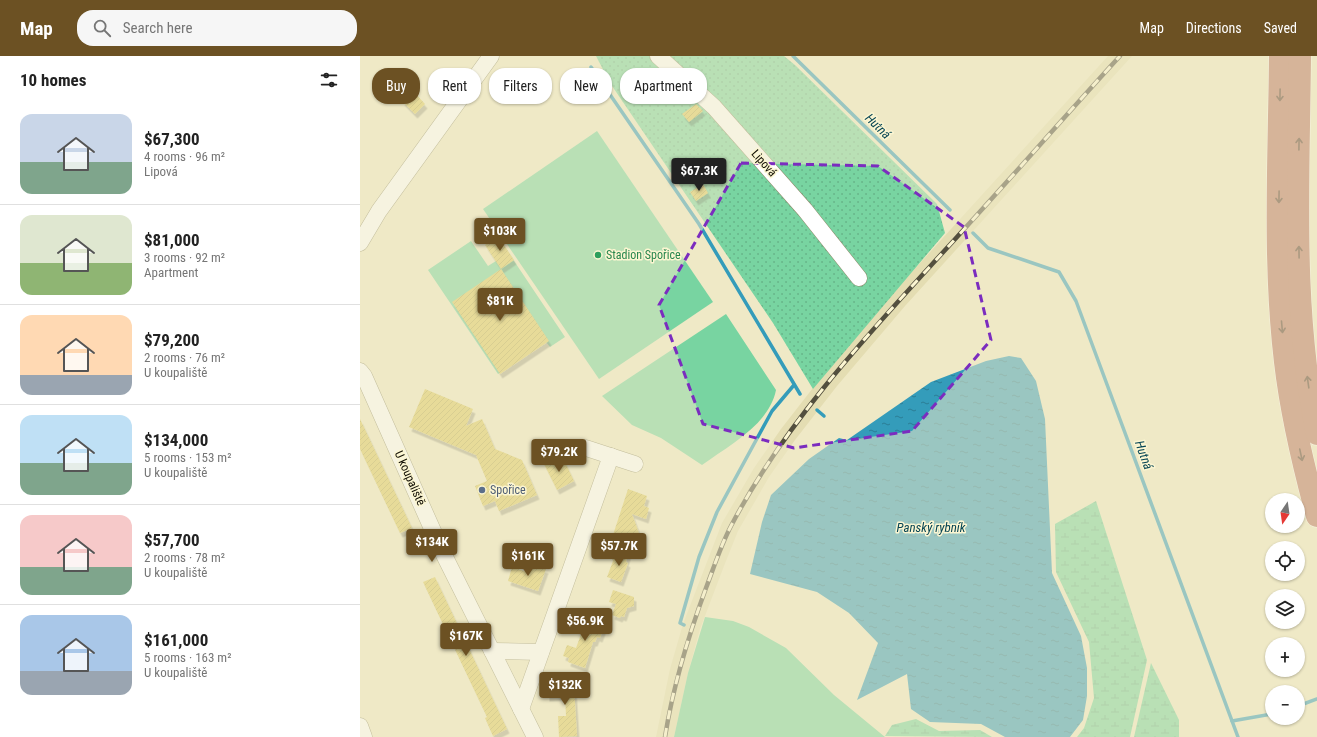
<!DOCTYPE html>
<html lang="en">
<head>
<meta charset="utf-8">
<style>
	:root { --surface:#fff; --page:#f6f6f6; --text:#222; --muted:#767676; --line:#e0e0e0; --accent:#6c5123 }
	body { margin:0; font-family:"Roboto Condensed",sans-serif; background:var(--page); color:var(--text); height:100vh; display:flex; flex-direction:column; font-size:15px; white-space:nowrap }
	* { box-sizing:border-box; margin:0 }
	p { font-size:13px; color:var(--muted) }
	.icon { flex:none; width:22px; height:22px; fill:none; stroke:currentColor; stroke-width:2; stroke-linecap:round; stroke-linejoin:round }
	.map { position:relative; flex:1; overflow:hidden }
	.details { display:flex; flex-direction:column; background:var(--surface); width:360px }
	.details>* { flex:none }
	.guide { position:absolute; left:12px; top:12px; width:380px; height:36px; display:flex; gap:8px }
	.needle { width:26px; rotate:193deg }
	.buttons { position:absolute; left:905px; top:437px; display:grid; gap:8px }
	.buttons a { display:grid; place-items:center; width:40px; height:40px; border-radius:50%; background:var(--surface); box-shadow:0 1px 3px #0004; font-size:20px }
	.price { position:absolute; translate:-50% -34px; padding:0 9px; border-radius:4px; background:var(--accent); color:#fff; font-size:13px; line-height:26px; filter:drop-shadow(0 1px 2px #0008) }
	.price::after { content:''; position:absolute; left:50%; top:24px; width:12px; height:9px; margin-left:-6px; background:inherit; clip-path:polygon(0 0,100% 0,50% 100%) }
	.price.current { background:#222; color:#fff }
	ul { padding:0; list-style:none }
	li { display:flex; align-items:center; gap:12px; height:100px; padding:0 20px }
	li+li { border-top:1px solid var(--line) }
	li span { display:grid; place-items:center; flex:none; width:112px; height:80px; border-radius:12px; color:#555 }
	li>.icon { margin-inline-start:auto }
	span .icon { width:48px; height:48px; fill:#fffc; stroke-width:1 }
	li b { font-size:17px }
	h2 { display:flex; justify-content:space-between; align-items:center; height:48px; padding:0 20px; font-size:17px }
	.tag { padding:0 14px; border-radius:16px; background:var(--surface); box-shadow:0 1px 3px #0004; font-size:14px; line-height:36px }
	.tag.current { background:var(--accent); color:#fff }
	header { display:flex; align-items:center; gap:24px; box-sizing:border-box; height:56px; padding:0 20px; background:var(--accent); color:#fff }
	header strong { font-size:19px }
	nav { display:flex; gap:22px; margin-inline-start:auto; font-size:14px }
	.search { width:280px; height:36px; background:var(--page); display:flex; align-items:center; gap:10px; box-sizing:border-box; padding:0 14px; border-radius:16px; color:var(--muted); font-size:15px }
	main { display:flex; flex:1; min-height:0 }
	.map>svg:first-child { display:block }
	.built { fill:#e4ddb2 }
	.green { fill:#78d4a1 }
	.wetland { fill:url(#wetland-marsh) }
	.garden { fill:url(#garden-dots) }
	.water { fill:url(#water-ripples) }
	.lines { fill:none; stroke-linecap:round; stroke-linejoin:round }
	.stream { stroke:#349cba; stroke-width:3.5 }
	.building { fill:url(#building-hatch); filter:url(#shadow) }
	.minor-casing { stroke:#8f8968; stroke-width:17 }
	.highway-casing { stroke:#fff; stroke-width:23 }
	.minor { stroke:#fff; stroke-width:16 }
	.highway { stroke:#b87462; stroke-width:22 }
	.rail-casing { stroke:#534f3e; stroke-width:4.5 }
	.rail { stroke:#fcf6d2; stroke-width:3; stroke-dasharray:9; stroke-linecap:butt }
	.oneway { stroke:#5a3a2d }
	.marked { fill:none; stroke:#7b2cbf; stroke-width:3; stroke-dasharray:8 5; stroke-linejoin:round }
	.leisure-dot { fill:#2e9e5b; stroke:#fcf6d2; stroke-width:1.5 }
	.service-dot { fill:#5c6f8a; stroke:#fcf6d2; stroke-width:1.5 }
	.labels { text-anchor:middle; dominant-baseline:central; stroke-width:3; stroke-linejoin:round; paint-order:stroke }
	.street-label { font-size:12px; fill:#0e0b02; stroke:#fcf6d2 }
	.leisure-label { font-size:12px; fill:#27864d; stroke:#fcf6d2; text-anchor:start }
	.service-label { font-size:12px; fill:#4e5e75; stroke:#fcf6d2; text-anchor:start }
	.water-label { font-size:13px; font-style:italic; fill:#054453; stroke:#fcf6d2 }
</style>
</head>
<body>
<header>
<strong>Map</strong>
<div class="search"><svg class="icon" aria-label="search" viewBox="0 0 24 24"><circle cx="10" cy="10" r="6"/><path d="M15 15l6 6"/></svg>Search here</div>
<nav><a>Map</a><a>Directions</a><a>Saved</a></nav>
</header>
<main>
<section class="details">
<h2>10 homes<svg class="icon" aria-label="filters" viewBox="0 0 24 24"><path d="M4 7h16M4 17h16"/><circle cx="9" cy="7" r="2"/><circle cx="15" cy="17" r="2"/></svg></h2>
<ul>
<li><span style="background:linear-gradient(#c9d6e8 60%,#7fa58c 0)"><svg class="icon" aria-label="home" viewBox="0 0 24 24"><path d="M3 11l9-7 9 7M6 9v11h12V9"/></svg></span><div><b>$67,300</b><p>4 rooms · 96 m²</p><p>Lipová</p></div></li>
<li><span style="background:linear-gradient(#dfe7d0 60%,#8fb573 0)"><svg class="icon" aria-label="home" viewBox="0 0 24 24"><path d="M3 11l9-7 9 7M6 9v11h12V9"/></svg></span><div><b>$81,000</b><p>3 rooms · 92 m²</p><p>Apartment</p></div></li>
<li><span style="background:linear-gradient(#ffd9b3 75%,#9aa5b1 0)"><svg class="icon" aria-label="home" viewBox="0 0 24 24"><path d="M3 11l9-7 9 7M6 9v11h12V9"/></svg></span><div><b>$79,200</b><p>2 rooms · 76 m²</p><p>U koupaliště</p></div></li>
<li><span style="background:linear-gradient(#bfe0f5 60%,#7fa58c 0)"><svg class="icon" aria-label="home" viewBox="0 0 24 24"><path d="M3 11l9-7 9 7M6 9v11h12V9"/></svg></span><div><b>$134,000</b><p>5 rooms · 153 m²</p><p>U koupaliště</p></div></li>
<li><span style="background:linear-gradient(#f6c9c9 65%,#7fa58c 0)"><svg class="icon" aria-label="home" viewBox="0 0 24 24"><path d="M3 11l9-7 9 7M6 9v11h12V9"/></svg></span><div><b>$57,700</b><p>2 rooms · 78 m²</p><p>U koupaliště</p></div></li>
<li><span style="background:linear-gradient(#a9c7e8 70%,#9aa5b1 0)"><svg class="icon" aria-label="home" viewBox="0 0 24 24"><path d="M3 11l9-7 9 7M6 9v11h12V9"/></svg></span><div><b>$161,000</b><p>5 rooms · 163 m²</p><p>U koupaliště</p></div></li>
</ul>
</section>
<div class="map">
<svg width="957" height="681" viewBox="0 0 957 681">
	<defs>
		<pattern id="wetland-marsh" width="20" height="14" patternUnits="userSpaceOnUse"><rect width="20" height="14" fill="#78d4a1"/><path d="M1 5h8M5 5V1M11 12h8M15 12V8" fill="none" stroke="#67b589"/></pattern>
		<pattern id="garden-dots" width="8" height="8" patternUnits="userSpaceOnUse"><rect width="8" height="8" fill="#78d4a1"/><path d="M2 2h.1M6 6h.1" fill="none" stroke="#67b589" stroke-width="1.8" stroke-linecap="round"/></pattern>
		<pattern id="water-ripples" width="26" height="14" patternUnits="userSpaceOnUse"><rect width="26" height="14" fill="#349cba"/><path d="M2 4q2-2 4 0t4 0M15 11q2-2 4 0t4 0" fill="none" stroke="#2a7d95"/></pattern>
		<pattern id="building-hatch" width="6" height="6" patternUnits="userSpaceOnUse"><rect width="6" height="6" fill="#decb62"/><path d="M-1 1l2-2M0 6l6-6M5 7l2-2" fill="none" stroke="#bdad53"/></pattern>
		<filter id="shadow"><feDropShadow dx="2.5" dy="4.5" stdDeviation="0" flood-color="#0004"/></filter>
	</defs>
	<rect width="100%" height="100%" fill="#efe9c6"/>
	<!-- built -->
	<path class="built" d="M748,0h24l-227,250 -68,80 -42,54 -26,37 -31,54 -14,35 -24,63 -12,44 -14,64h-18l14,-68 13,-45 39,-101 32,-55 27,-39 42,-54 69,-81z"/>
	<!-- green -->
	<g class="green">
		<path d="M237,75l116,171 -114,77 -116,-170z"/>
		<path d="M138,181l67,100 -15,10 -4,-5 -48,32 -70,-104 43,-29 17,25 8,-5z"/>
		<path d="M366,258l50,76c-7,35 -47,55 -74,75l-41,-27 -29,-13 -30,-29z"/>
		<path d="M345,561l28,4 16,6 37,21 48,47 51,42h-211l14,-64z"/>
	</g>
	<!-- wetland -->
	<g class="wetland">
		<path d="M736,445l51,159 -17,77h-53l7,-9 10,-30 -5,-56 -33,-70 -1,-48z"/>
		<path d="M791,607l28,57v17h-45z"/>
		<path d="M556,663l23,12 41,-1 12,7 -107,-1 7,-11z"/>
	</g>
	<!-- garden -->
	<path class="garden" d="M236,0h188l11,9 142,139 8,29 -132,156 -40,-66 -163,-240z"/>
	<!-- water -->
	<path class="water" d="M649,300l12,2 15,23 9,38 7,154 29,63 6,32v28l-4,24 -13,17h-65l-24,-13 -51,-2 -19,-13 -4,-35 -50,26 21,-57 -29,-30 -32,-21 -67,-18 12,-52 9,-27 38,-36 30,-21 8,2 84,-58 55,-21z"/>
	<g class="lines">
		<!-- stream -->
		<g class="stream">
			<path d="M433,0l157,154"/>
			<path d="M231,11l108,157 101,170"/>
			<path d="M613,177l15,15 71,24 17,29 162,436"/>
			<path d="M457,354l7,6"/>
			<path d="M324,569l-4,-2 19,-66 18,-45 55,-101 22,-26"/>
			<path d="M938,650l19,-7"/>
			<path d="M872,665l40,-7"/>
		</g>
	</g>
	<!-- building -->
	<g class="building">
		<path d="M81,24l9,8 -8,8 -9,-7z"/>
		<path d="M53,35l12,13 -10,10 -13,-13z"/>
		<path d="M336,48l7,7 -14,11 -7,-8z"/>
		<path d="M343,128l5,9 -12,8 -6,-9z"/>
		<path d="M138,180l16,24 -13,9 -16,-24z"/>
		<path d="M141,213l48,72 -49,33 -48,-72z"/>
		<path d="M65,333l48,20 -7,17 16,-7 13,30 27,11 15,35 -38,16 -4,-10 -12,5 -8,-20 12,-5 -11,-26 -67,-28z"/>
		<path d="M0,363l52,109 -12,5 -40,-84z"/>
		<path d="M202,400l12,25 -17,9 -13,-26z"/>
		<path d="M268,433l19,7 -3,10 5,2 -3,11 -14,-5 7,19 -4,2 -5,13 -19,-7z"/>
		<path d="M270,493l-4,13 2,1 -7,19 -14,-5 6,-16 -1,-3z"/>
		<path d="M172,509l14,4 -8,22 -30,-10 4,-14 18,6z"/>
		<path d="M75,521l72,152 -14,7 -8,-18 2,-1 -64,-135z"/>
		<path d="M253,534l21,7v9l-7,2 -3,9 -3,-1 -1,2 -8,-3 4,-11 -7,-2z"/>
		<path d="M225,559l21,7 -6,16 -3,-1 -2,5h-2l-8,26 -17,-6 1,-4 -6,-2 4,-11 9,3 8,-22h-2z"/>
		<path d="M193,621h17l1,10h3l3,49 -18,1 -1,-21h8l-1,-20 -18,1v-9h7z"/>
	</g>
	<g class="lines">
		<defs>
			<g id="minor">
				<path d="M298,0l56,51 91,103 54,68"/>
				<path d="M0,187l19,-32 112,-155"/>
				<path d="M0,315l4,5 78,175 93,186"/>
				<path d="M226,392l49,16"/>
				<path d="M132,595l49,1"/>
				<path d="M161,653l90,-253"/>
				<path d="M0,670l4,11"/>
			</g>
			<g id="highway">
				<path d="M920,0c-1,101 -7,205 5,306 6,52 18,103 32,154"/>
				<path d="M940,0c-1,126 -9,254 17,378"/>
			</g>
		</defs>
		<!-- minor casing -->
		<use href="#minor" class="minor-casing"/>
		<!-- highway casing -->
		<use href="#highway" class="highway-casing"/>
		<!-- minor -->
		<use href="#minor" class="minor"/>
		<!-- highway -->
		<use href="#highway" class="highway"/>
		<defs>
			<path id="rail" d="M305,681c8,-51 23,-100 41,-149 8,-21 15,-43 25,-62 57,-109 144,-199 226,-289 55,-60 108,-121 163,-181"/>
		</defs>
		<!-- rail casing -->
		<use href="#rail" class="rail-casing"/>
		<!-- rail -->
		<use href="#rail" class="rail"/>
	</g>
	<!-- one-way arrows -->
	<defs><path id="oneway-shaft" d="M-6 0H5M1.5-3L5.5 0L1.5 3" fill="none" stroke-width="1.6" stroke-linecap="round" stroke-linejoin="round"/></defs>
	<g class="oneway">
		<use href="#oneway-shaft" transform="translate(920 39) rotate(91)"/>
		<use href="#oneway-shaft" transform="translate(939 88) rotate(-89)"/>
		<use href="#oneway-shaft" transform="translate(919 141) rotate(91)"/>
		<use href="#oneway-shaft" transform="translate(939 196) rotate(-91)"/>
		<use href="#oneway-shaft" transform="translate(922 271) rotate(85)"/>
		<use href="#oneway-shaft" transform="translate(948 326) rotate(-98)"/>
		<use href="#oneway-shaft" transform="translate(941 399) rotate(78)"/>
	</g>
	<!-- marked area -->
	<path d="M0 0H957V681H0ZM381,107l137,3 86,61 27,113 -79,91 -118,17 -91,-24 -44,-119z" fill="#efe9c6" fill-opacity=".55" fill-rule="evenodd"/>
	<path class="marked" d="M381,107l137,3 86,61 27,113 -79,91 -118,17 -91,-24 -44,-119z"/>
	<!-- markers -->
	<circle class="leisure-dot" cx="238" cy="199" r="4"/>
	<circle class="service-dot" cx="122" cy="434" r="4"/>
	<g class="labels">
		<!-- street labels -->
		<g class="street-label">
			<text transform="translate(404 107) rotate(49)">Lipová</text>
			<text transform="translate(50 422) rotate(66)">U koupaliště</text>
		</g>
		<!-- leisure labels -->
		<g class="leisure-label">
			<text x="246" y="199">Stadion Spořice</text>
		</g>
		<!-- service labels -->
		<g class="service-label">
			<text x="130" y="434">Spořice</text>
		</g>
		<!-- water labels -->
		<g class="water-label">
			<text transform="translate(518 70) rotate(44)">Hutná</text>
			<text transform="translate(784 399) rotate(70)">Hutná</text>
			<text x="571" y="471">Panský rybník</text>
		</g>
	</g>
</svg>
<div class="buttons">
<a><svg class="needle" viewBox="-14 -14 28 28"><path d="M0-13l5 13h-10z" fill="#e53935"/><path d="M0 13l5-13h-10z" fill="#767676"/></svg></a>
<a><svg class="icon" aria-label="locate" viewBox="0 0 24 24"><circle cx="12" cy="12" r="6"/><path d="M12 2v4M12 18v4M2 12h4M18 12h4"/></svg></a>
<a><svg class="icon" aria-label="layers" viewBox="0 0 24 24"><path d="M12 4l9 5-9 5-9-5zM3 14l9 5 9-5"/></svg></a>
<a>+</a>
<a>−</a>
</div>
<b class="price current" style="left:339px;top:136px">$67.3K</b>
<b class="price" style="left:140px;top:196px">$103K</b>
<b class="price" style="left:140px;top:266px">$81K</b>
<b class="price" style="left:199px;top:417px">$79.2K</b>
<b class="price" style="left:72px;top:507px">$134K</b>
<b class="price" style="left:259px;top:511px">$57.7K</b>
<b class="price" style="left:168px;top:521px">$161K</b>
<b class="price" style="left:225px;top:586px">$56.9K</b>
<b class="price" style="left:106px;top:601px">$167K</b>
<b class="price" style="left:205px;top:650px">$132K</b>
<div class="guide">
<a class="tag current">Buy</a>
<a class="tag">Rent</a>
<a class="tag">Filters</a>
<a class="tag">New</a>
<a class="tag">Apartment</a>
</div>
</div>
</main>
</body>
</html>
